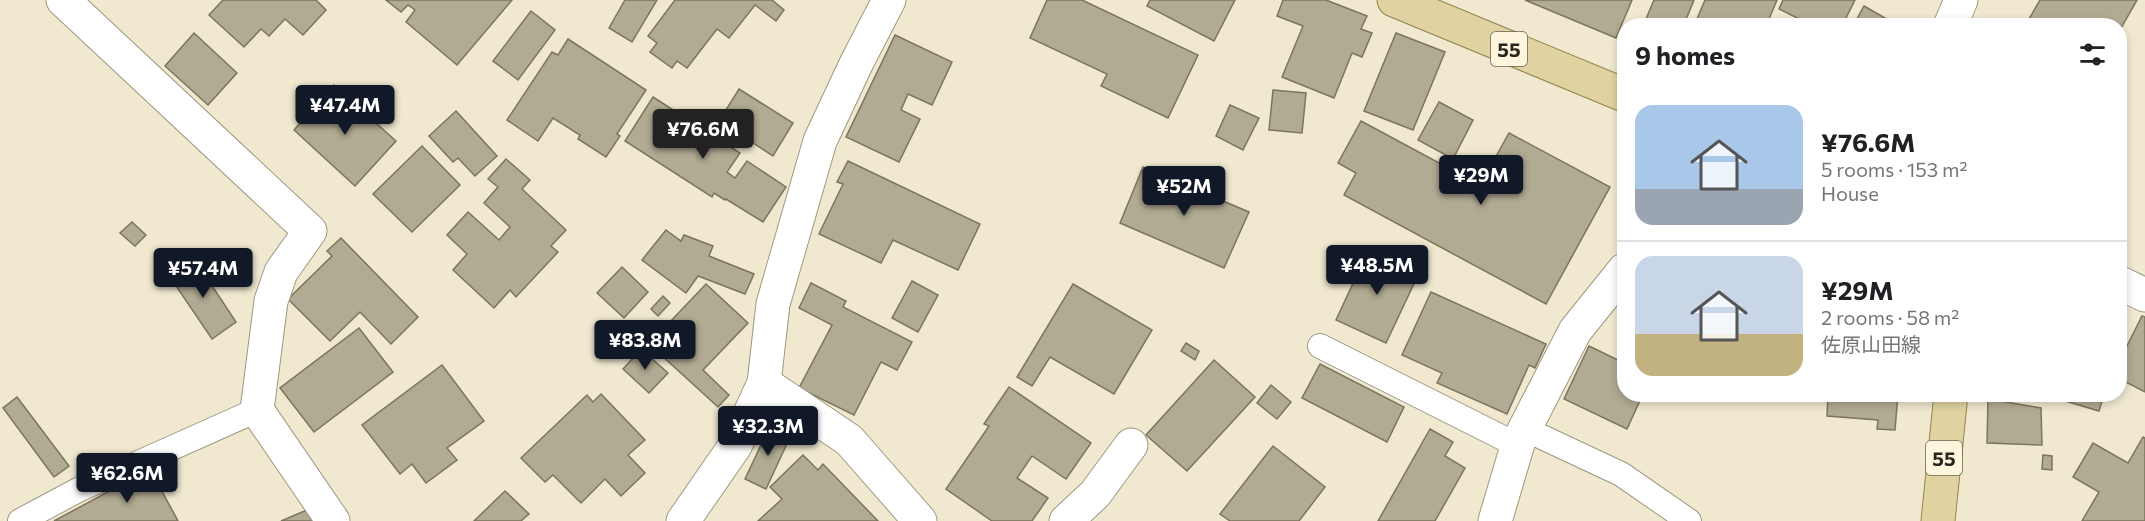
<!DOCTYPE html>
<html lang="en">
<head>
<meta charset="utf-8">
<style>
	:root { --surface:#fff; --page:#f6f6f6; --text:#202124; --muted:#757577; --line:#e0e0e0; --accent:#111827 }
	body { margin:0; font-family:Commissioner,"Noto Sans JP",sans-serif; background:var(--page); color:var(--text); height:100vh; display:flex; flex-direction:column; font-size:22px; white-space:nowrap }
	* { box-sizing:border-box; margin:0 }
	p { font-size:20px; color:var(--muted) }
	.icon { flex:none; width:33px; height:33px; fill:none; stroke:currentColor; stroke-width:2; stroke-linecap:round; stroke-linejoin:round }
	.map { position:relative; flex:1; overflow:hidden }
	.drawer { position:absolute; left:1617px; top:18px; width:510px; height:384px; display:flex; flex-direction:column; background:var(--surface); border-radius:24px; box-shadow:0 3px 9px #0003 }
	.drawer>* { flex:none }
	.price { position:absolute; translate:-50% -51px; padding:0 14px; border-radius:6px; background:var(--accent); color:#fff; font-size:20px; line-height:39px; filter:drop-shadow(0 2px 3px #0008) }
	.price::after { content:''; position:absolute; left:50%; top:36px; width:18px; height:14px; margin-left:-9px; background:inherit; clip-path:polygon(0 0,100% 0,50% 100%) }
	.price.on { background:#222; color:#fff }
	ul { padding:0; list-style:none }
	li { display:flex; align-items:center; gap:18px; height:150px; padding:0 18px }
	li+li { border-top:2px solid var(--line) }
	li span { display:grid; place-items:center; flex:none; width:168px; height:120px; border-radius:18px; color:#555 }
	li>.icon { margin-inline-start:auto }
	span .icon { width:72px; height:72px; fill:#fffc; stroke-width:1 }
	li b { font-size:26px }
	h2 { display:flex; justify-content:space-between; align-items:center; height:72px; padding:0 18px; font-size:26px }
	.map>svg:first-child { display:block }
	.building { fill:#b2ab93; stroke:#7b755e; stroke-width:1.5 }
	.lines { fill:none; stroke-linecap:round; stroke-linejoin:round }
	.service-casing { stroke:#9f9881; stroke-width:26 }
	.pedestrian-casing { stroke:#9f9881; stroke-width:35 }
	.minor-casing { stroke:#9f9881; stroke-width:35 }
	.primary-casing { stroke:#93844a; stroke-width:35 }
	.service { stroke:#fff; stroke-width:24 }
	.pedestrian { stroke:#fff; stroke-width:33 }
	.minor { stroke:#fff; stroke-width:33 }
	.primary { stroke:#e1d3a1; stroke-width:33 }
	.labels { text-anchor:middle; dominant-baseline:central; stroke-width:5; stroke-linejoin:round; paint-order:stroke }
	.shield { fill:#fdf6dd; stroke:#686456; stroke-width:1.5 }
	.shield-label { font-size:20px; font-weight:bold; fill:#28261c }
</style>
</head>
<body>
<div class="map">
<svg width="2145" height="521" viewBox="0 0 2145 521">
	<rect width="100%" height="100%" fill="#f0e9d0"/>
	<!-- building -->
	<g class="building">
		<path d="M223,0h93l10,10 -23,25 -18,-16 -16,17 -8,-7 -17,18 -35,-32z"/>
		<path d="M386,0h126l-55,65 -51,-43 9,-12 -7,-5 -7,7z"/>
		<path d="M625,0h32l-25,42 -23,-14z"/>
		<path d="M675,0h97l12,10 -8,11 -21,-16 -26,33 -12,-9 -30,39 -10,-7 -5,7 -22,-16 7,-9 -9,-7z"/>
		<path d="M1047,0h35l116,55 -30,63 -67,-32 6,-12 -77,-36z"/>
		<path d="M1150,0h85l-21,41 -67,-35z"/>
		<path d="M1283,0h43l41,16 -6,13 11,4 -10,24 -10,-4 -18,45 -52,-21 21,-51 -26,-10z"/>
		<path d="M1525,0h107l-16,38z"/>
		<path d="M1654,0h40l-9,22 -8,-3 -3,7h-31z"/>
		<path d="M1705,0h72l-11,26h-72z"/>
		<path d="M1783,0h72l-13,26h-29l-34,-17z"/>
		<path d="M2040,0h97l-17,30v-4h-95z"/>
		<path d="M1864,6l35,20h-46z"/>
		<path d="M531,11l24,19 -37,50 -25,-19z"/>
		<path d="M194,33l43,40 -29,32 -43,-39z"/>
		<path d="M1396,33l49,19 -32,78 -49,-19z"/>
		<path d="M895,35l57,27 -20,43 -24,-11 -7,16 19,9 -21,43 -53,-25z"/>
		<path d="M568,39l78,51 -29,44 3,2 -14,21 -28,-18 2,-4 -27,-17 -15,23 -31,-21 45,-68 6,3z"/>
		<path d="M334,85l62,56 -41,45 -61,-56z"/>
		<path d="M739,89l54,34 -20,33 -54,-35z"/>
		<path d="M1273,90l33,3 -4,40 -33,-3z"/>
		<path d="M653,97l87,56 -13,19 8,6 12,-17 39,26 -23,35 -37,-23 -1,1 -11,-7 -2,4 -87,-56z"/>
		<path d="M1439,102l34,18 -20,39 -35,-19z"/>
		<path d="M1230,105l29,13 -16,32 -27,-14z"/>
		<path d="M456,111l41,45 -22,20 -17,-18 -5,4 -24,-26z"/>
		<path d="M1361,121l119,64 29,-52 101,54 -64,117 -202,-109 12,-22 -18,-10z"/>
		<path d="M422,146l38,39 -48,47 -39,-38z"/>
		<path d="M506,159l24,21 -8,9 44,41 -15,16 7,6 -42,45 -6,-7 -16,18 -41,-38 14,-16 -20,-19 21,-23 31,28 11,-13 -26,-24 14,-16 -10,-8z"/>
		<path d="M848,161l132,63 -22,46 -65,-30 -12,23 -62,-29 24,-50 -6,-2z"/>
		<path d="M1143,167l106,45 -25,56 -104,-45z"/>
		<path d="M132,222l14,13 -11,11 -15,-13z"/>
		<path d="M666,230l15,11 3,-6 29,11 -4,10 45,18 -9,20 -47,-18 -12,17 -44,-33z"/>
		<path d="M341,238l77,79 -27,27 -31,-32 -30,29 -42,-42 44,-43 -5,-5z"/>
		<path d="M1369,249l50,24 -33,70 -50,-23z"/>
		<path d="M195,260l41,62 -24,17 -42,-62z"/>
		<path d="M622,267l26,25 -24,26 -27,-25z"/>
		<path d="M912,281l26,14 -20,37 -26,-14z"/>
		<path d="M811,283l35,18 -3,6 69,35 -15,28 -16,-8 -27,53 -55,-27 33,-63 -33,-17z"/>
		<path d="M706,284l42,39 -45,47 26,25 -11,12 -69,-63z"/>
		<path d="M1073,284l79,46 -38,64 -64,-37 -18,29 -15,-9z"/>
		<path d="M1431,292l115,52 -11,24 -6,-3 -22,49 -70,-31 5,-10 -40,-18z"/>
		<path d="M663,296l7,7 -12,13 -7,-7z"/>
		<path d="M2142,316l3,1v75l-25,-13v-19z"/>
		<path d="M359,328l34,44 -79,60 -34,-44z"/>
		<path d="M1186,343l13,8 -4,9 -14,-9z"/>
		<path d="M1589,346l35,17v31h19l-16,35 -63,-30z"/>
		<path d="M641,349l27,24 -19,20 -26,-24z"/>
		<path d="M1214,360l41,37 -68,74 -41,-36z"/>
		<path d="M1320,364l84,43 -17,35 -85,-44z"/>
		<path d="M442,365l42,56 -37,27 10,12 -31,23 -14,-19 -12,10 -38,-49z"/>
		<path d="M1271,385l20,17 -14,17 -20,-16z"/>
		<path d="M1009,387l82,56 -25,36 -34,-23 -15,22 31,20 -16,23h-40l-46,-32 43,-63 -5,-2z"/>
		<path d="M601,394l44,46 -17,15 17,18 -24,23 -16,-17 -24,24 -28,-28 -8,7 -24,-24 66,-63 6,7z"/>
		<path d="M1828,394h70l-3,36 -18,-1 1,-9 -51,-4z"/>
		<path d="M2056,394h48l-5,17 -44,-13z"/>
		<path d="M17,397l52,69 -15,11 -51,-69z"/>
		<path d="M1988,399l53,9 1,37 -55,-2z"/>
		<path d="M770,426l21,9 -25,54 -21,-10z"/>
		<path d="M1430,429l23,13 -8,14 20,12 -30,53h-57z"/>
		<path d="M2143,437l2,1v83h-63l17,-29 -26,-15 20,-34 35,20z"/>
		<path d="M1273,446l52,41 -26,34h-69l-10,-7z"/>
		<path d="M803,455l15,15 5,-6 55,57h-120l24,-22 -12,-12z"/>
		<path d="M2043,455l9,1v14l-10,-1z"/>
		<path d="M150,469l28,52h-124z"/>
		<path d="M505,491l24,23 -8,7h-47z"/>
		<path d="M307,510l5,11h-31z"/>
	</g>
	<g class="lines">
		<defs>
			<g id="service">
				<path d="M1320,346l197,99 8,-16 96,45 68,47"/>
				<path d="M20,521l60,-32 177,-79"/>
			</g>
			<g id="pedestrian">
				<path d="M764,383l85,57 71,81"/>
				<path d="M1066,521l29,-27 36,-49"/>
				<path d="M1495,521l24,-81 56,-109 49,-61"/>
			</g>
			<g id="minor">
				<path d="M63,0l247,231 -29,41 -10,29 -14,109 76,111"/>
				<path d="M1950,26l11,-26"/>
				<path d="M2120,283l25,12"/>
				<path d="M683,521l52,-75 29,-63 9,-79 47,-163 36,-77 33,-64"/>
			</g>
			<g id="primary">
				<path d="M1394,0l230,95"/>
				<path d="M1938,521l13,-127"/>
			</g>
		</defs>
		<!-- service casing -->
		<use href="#service" class="service-casing"/>
		<!-- pedestrian casing -->
		<use href="#pedestrian" class="pedestrian-casing"/>
		<!-- minor casing -->
		<use href="#minor" class="minor-casing"/>
		<!-- primary casing -->
		<use href="#primary" class="primary-casing"/>
		<!-- service -->
		<use href="#service" class="service"/>
		<!-- pedestrian -->
		<use href="#pedestrian" class="pedestrian"/>
		<!-- minor -->
		<use href="#minor" class="minor"/>
		<!-- primary -->
		<use href="#primary" class="primary"/>
	</g>
	<g class="labels">
		<!-- shield labels -->
		<g class="shield">
			<rect x="1491" y="32" width="36" height="34" rx="4.5"/>
			<rect x="1926" y="441" width="36" height="34" rx="4.5"/>
		</g>
		<g class="shield-label">
			<text x="1509" y="49">55</text>
			<text x="1944" y="458">55</text>
		</g>
	</g>
</svg>
<b class="price" style="left:345px;top:136px">¥47.4M</b>
<b class="price on" style="left:703px;top:160px">¥76.6M</b>
<b class="price" style="left:1481px;top:206px">¥29M</b>
<b class="price" style="left:1184px;top:217px">¥52M</b>
<b class="price" style="left:1377px;top:296px">¥48.5M</b>
<b class="price" style="left:203px;top:299px">¥57.4M</b>
<b class="price" style="left:645px;top:371px">¥83.8M</b>
<b class="price" style="left:768px;top:457px">¥32.3M</b>
<b class="price" style="left:127px;top:504px">¥62.6M</b>
<section class="drawer">
<h2>9 homes<svg class="icon" aria-label="filters" viewBox="0 0 24 24"><path d="M4 7h16M4 17h16"/><circle cx="9" cy="7" r="2"/><circle cx="15" cy="17" r="2"/></svg></h2>
<ul>
<li><span style="background:linear-gradient(#a9c7e8 70%,#9aa5b1 0)"><svg class="icon" aria-label="home" viewBox="0 0 24 24"><path d="M3 11l9-7 9 7M6 9v11h12V9"/></svg></span><div><b>¥76.6M</b><p>5 rooms · 153 m²</p><p>House</p></div></li>
<li><span style="background:linear-gradient(#c9d6e8 65%,#c2b280 0)"><svg class="icon" aria-label="home" viewBox="0 0 24 24"><path d="M3 11l9-7 9 7M6 9v11h12V9"/></svg></span><div><b>¥29M</b><p>2 rooms · 58 m²</p><p>佐原山田線</p></div></li>
</ul>
</section>
</div>
</body>
</html>
